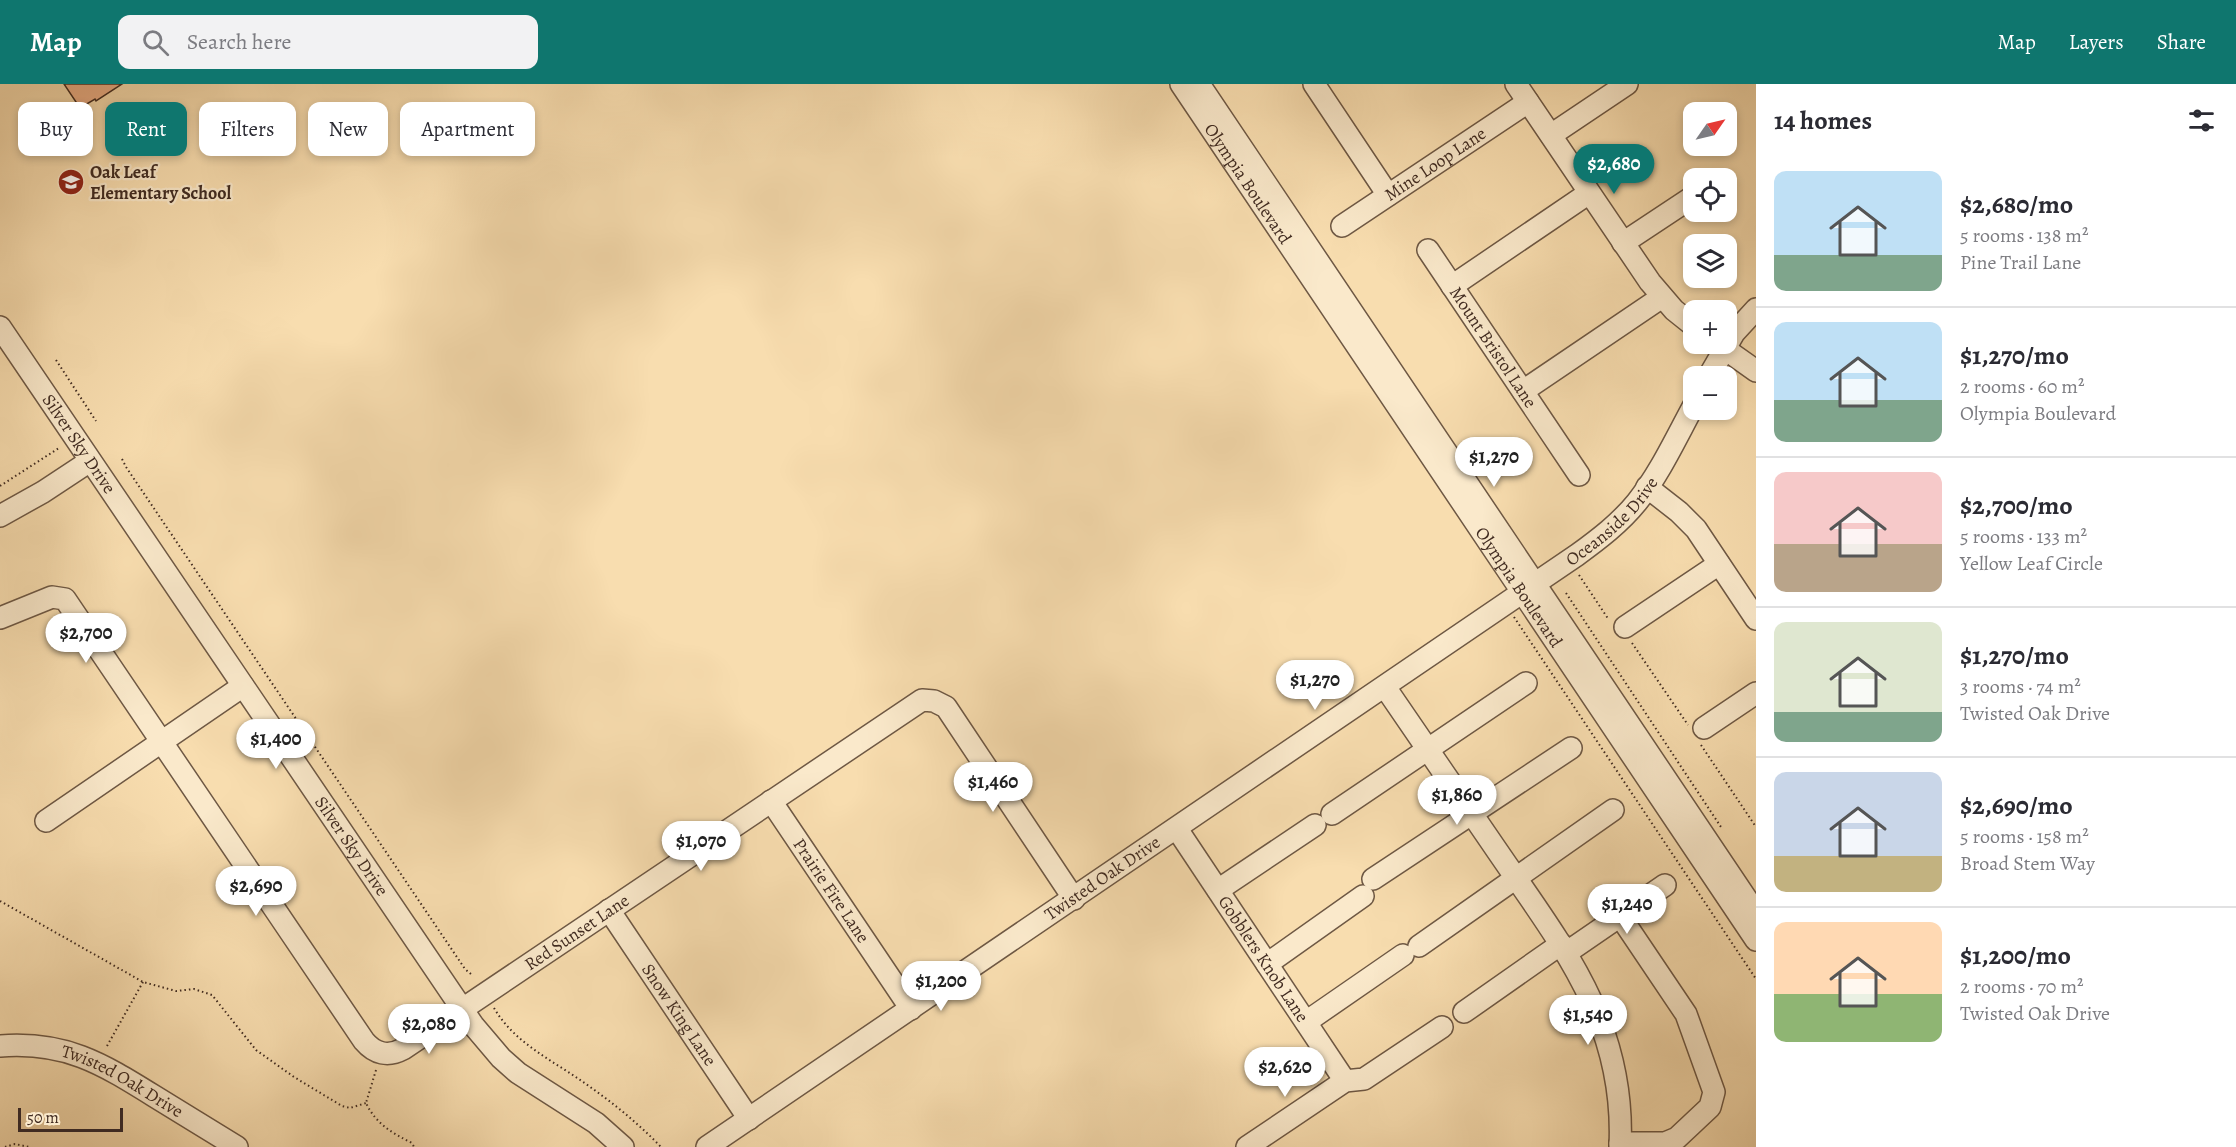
<!DOCTYPE html>
<html lang="en">
<head>
<meta charset="utf-8">
<style>
	:root { --surface:#fff; --page:#f2f2f3; --text:#2b2b33; --muted:#7c7c81; --line:#e1e1e2; --accent:#0f766e }
	body { margin:0; font-family:Alegreya,serif; background:var(--page); color:var(--text); height:100vh; display:flex; flex-direction:column; font-size:22px; white-space:nowrap }
	* { box-sizing:border-box; margin:0 }
	p { font-size:20px; color:var(--muted) }
	.icon { flex:none; width:33px; height:33px; fill:none; stroke:currentColor; stroke-width:2; stroke-linecap:round; stroke-linejoin:round }
	.map { position:relative; flex:1; overflow:hidden }
	.panel { display:flex; flex-direction:column; background:var(--surface); width:480px }
	.panel>* { flex:none }
	.banner { position:absolute; left:18px; top:18px; width:570px; height:54px; display:flex; gap:12px }
	.needle { width:39px; rotate:56deg }
	.buttons { position:absolute; left:1683px; top:18px; display:grid; gap:12px }
	.buttons a { display:grid; place-items:center; width:54px; height:54px; border-radius:12px; background:var(--surface); box-shadow:0 3px 9px #0003; font-size:30px }
	.scale { position:absolute; left:18px; bottom:15px; width:105px; box-sizing:border-box; padding-left:6px; border:3px solid #402b21; border-top:0; font-size:16px; line-height:21px; white-space:nowrap; color:#402b21; -webkit-text-stroke:4px #fae9cb; paint-order:stroke }
	.price { position:absolute; translate:-50% -51px; padding:0 14px; border-radius:21px; background:#fff; color:#222; font-size:20px; line-height:39px; filter:drop-shadow(0 2px 3px #0008) }
	.price::after { content:''; position:absolute; left:50%; top:36px; width:18px; height:14px; margin-left:-9px; background:inherit; clip-path:polygon(0 0,100% 0,50% 100%) }
	.price.on { background:var(--accent); color:#fff }
	ul { padding:0; list-style:none }
	li { display:flex; align-items:center; gap:18px; height:150px; padding:0 18px }
	li+li { border-top:2px solid var(--line) }
	li span { display:grid; place-items:center; flex:none; width:168px; height:120px; border-radius:12px; color:#555 }
	li>.icon { margin-inline-start:auto }
	span .icon { width:72px; height:72px; fill:#fffc; stroke-width:1 }
	li b { font-size:26px }
	h2 { display:flex; justify-content:space-between; align-items:center; height:72px; padding:0 18px; font-size:26px }
	.tag { padding:0 21px; border-radius:12px; background:var(--surface); box-shadow:0 3px 9px #0003; font-size:21px; line-height:54px }
	.tag.on { background:var(--accent); color:#fff }
	header { display:flex; align-items:center; gap:36px; box-sizing:border-box; height:84px; padding:0 30px; background:var(--accent); color:#fff }
	header strong { font-size:28px }
	nav { display:flex; gap:33px; margin-inline-start:auto; font-size:21px }
	.search { width:420px; height:54px; background:var(--page); display:flex; align-items:center; gap:15px; box-sizing:border-box; padding:0 21px; border-radius:12px; color:var(--muted); font-size:22px }
	main { display:flex; flex:1; min-height:0 }
	.map>svg:first-child { display:block }
	.building { fill:#ecb088; stroke:#402b21; stroke-width:1.5 }
	.lines { fill:none; stroke-linecap:round; stroke-linejoin:round }
	.minor-casing { stroke:#6e5844; stroke-width:24 }
	.path { stroke:#402b21; stroke-width:2; stroke-dasharray:1.5 3; stroke-linecap:butt }
	.minor { stroke:#fae9cb; stroke-width:21 }
	.labels { text-anchor:middle; dominant-baseline:central; stroke-width:4.5; stroke-linejoin:round; paint-order:stroke }
	.street-label { font-size:18px; fill:#402b21; stroke:#fae9cb }
	.poi-label { font-size:18px; font-weight:bold; fill:#402b21; stroke:#fae9cb; text-anchor:start }
</style>
</head>
<body>
<header>
<strong>Map</strong>
<div class="search"><svg class="icon" aria-label="search" viewBox="0 0 24 24"><circle cx="10" cy="10" r="6"/><path d="M15 15l6 6"/></svg>Search here</div>
<nav><a>Map</a><a>Layers</a><a>Share</a></nav>
</header>
<main>
<div class="map">
<svg width="1756" height="1063" viewBox="0 0 1756 1063">
	<rect width="100%" height="100%" fill="#f8ddaf"/>
	<filter id="stains"><feTurbulence type="fractalNoise" baseFrequency=".00333" numOctaves="4"/><feColorMatrix values="0 0 0 0 .2 0 0 0 0 .09 0 0 0 0 .02 0 0 0 .5 -.17"/></filter>
	<radialGradient id="worn" r=".72"><stop offset=".6" stop-color="#630" stop-opacity="0"/><stop offset="1" stop-color="#630" stop-opacity=".3"/></radialGradient>
	<!-- building -->
	<path class="building" d="M64,0h58l-26,17 -1,-2 -15,9z"/>
	<g class="lines">
		<defs>
			<g id="minor">
				<path id="s1" d="M1181,0l575,856"/>
				<path d="M1199,0l557,829"/>
				<path d="M1314,0l74,111"/>
				<path d="M1516,0l134,198 24,28 20,16"/>
				<path d="M1551,51l76,-51"/>
				<path id="s2" d="M1342,142l186,-124"/>
				<path d="M1623,159l71,-47"/>
				<path id="s3" d="M1428,166l151,225"/>
				<path d="M1452,202l137,-93"/>
				<path id="s4" d="M0,243l473,698 28,33 17,15 78,50 27,24"/>
				<path d="M1718,260l38,27"/>
				<path d="M1709,292l25,-43 22,-24"/>
				<path d="M1523,307l139,-94"/>
				<path d="M1647,403l32,25 17,17 60,90"/>
				<path d="M0,432l43,-24 47,-31"/>
				<path id="s5" d="M0,534l52,-21 13,2 299,442c11,13 24,16 39,8l519,-349 12,1 12,6 128,192"/>
				<path d="M1625,543l94,-63"/>
				<path d="M1385,603c38,55 75,110 113,165 65,95 128,172 122,295"/>
				<path d="M1704,644l52,-35"/>
				<path id="s6" d="M771,717l140,208"/>
				<path d="M1332,730l194,-131"/>
				<path d="M46,737l197,-135"/>
				<path id="s7" d="M1177,745l168,252"/>
				<path d="M1373,795l198,-131"/>
				<path d="M1218,806l97,-65"/>
				<path id="s8" d="M609,826l140,209"/>
				<path d="M1419,862l194,-136"/>
				<path d="M1566,869l99,-68"/>
				<path d="M1267,880l96,-68"/>
				<path d="M1464,928l97,-68"/>
				<path d="M1306,938l97,-67"/>
				<path id="s9" d="M0,962c65,-5 101,17 154,50 28,17 55,34 83,51"/>
				<path d="M1620,1059h45l12,-5 33,-31 4,-15 -28,-78 -66,-98"/>
				<path id="s10" d="M707,1063l870,-592c22,-16 43,-32 60,-53 23,-29 39,-64 57,-97"/>
				<path d="M1247,1063l98,-66 19,-2 78,-52"/>
			</g>
		</defs>
		<!-- minor casing -->
		<use href="#minor" class="minor-casing"/>
		<!-- path -->
		<g class="path">
			<path d="M56,276l40,61"/>
			<path d="M122,375l4,8 339,502 7,6"/>
			<path d="M0,402l59,-38"/>
			<path d="M1579,491l30,45"/>
			<path d="M1566,509l155,234"/>
			<path d="M1514,533l242,362"/>
			<path d="M1632,559l56,82"/>
			<path d="M1701,661l55,82"/>
			<path d="M0,817l143,81 33,9 18,-2 18,6 44,55 38,27 48,29 8,2 16,-5"/>
			<path d="M494,924c21,36 60,53 92,76 27,19 52,39 75,63"/>
			<path d="M107,962l36,-64"/>
			<path d="M376,986l-10,33c10,21 26,30 46,40l2,4"/>
			<path d="M5,1063l10,-3 14,3"/>
		</g>
		<!-- minor -->
		<use href="#minor" class="minor"/>
	</g>
	<!-- icons -->
	<defs>
		<symbol id="school-disc" viewBox="-11 -11 22 22"><circle r="9.5" fill="#8f2418" stroke="#fae9cb"/><path d="M0-5L7-2L0 1L-7-2ZM-4 1L0 2.5L4 1V4Q0 6-4 4Z" fill="#fff"/></symbol>
	</defs>
	<g fill-rule="evenodd">
		<use href="#school-disc" x="56" y="83" width="30" height="30"/>
	</g>
	<g class="labels">
		<!-- street labels -->
		<g class="street-label">
			<text stroke="none"><textPath href="#s2" startOffset="112">Mine Loop Lane</textPath></text>
			<text stroke="none"><textPath href="#s1" startOffset="120">Olympia Boulevard</textPath></text>
			<text stroke="none"><textPath href="#s3" startOffset="117">Mount Bristol Lane</textPath></text>
			<text stroke="none"><textPath href="#s4" startOffset="141">Silver Sky Drive</textPath></text>
			<text stroke="none"><textPath href="#s10" startOffset="1101">Oceanside Drive</textPath></text>
			<text stroke="none"><textPath href="#s1" startOffset="606">Olympia Boulevard</textPath></text>
			<text stroke="none"><textPath href="#s4" startOffset="627">Silver Sky Drive</textPath></text>
			<text stroke="none"><textPath href="#s10" startOffset="478">Twisted Oak Drive</textPath></text>
			<text stroke="none"><textPath href="#s6" startOffset="108">Prairie Fire Lane</textPath></text>
			<text stroke="none"><textPath href="#s5" startOffset="856">Red Sunset Lane</textPath></text>
			<text stroke="none"><textPath href="#s7" startOffset="156">Gobblers Knob Lane</textPath></text>
			<text stroke="none"><textPath href="#s8" startOffset="126">Snow King Lane</textPath></text>
			<text stroke="none"><textPath href="#s9" startOffset="130">Twisted Oak Drive</textPath></text>
		</g>
		<!-- poi labels -->
		<g class="poi-label">
			<text x="90" y="88">Oak Leaf<tspan x="90" dy="21">Elementary School</tspan></text>
		</g>
	</g>
	<rect width="100%" height="100%" filter="url(#stains)"/>
	<rect width="100%" height="100%" fill="url(#worn)"/>
</svg>
<div class="buttons">
<a><svg class="needle" viewBox="-14 -14 28 28"><path d="M0-13l5 13h-10z" fill="#e53935"/><path d="M0 13l5-13h-10z" fill="#7c7c81"/></svg></a>
<a><svg class="icon" aria-label="locate" viewBox="0 0 24 24"><circle cx="12" cy="12" r="6"/><path d="M12 2v4M12 18v4M2 12h4M18 12h4"/></svg></a>
<a><svg class="icon" aria-label="layers" viewBox="0 0 24 24"><path d="M12 4l9 5-9 5-9-5zM3 14l9 5 9-5"/></svg></a>
<a>+</a>
<a>−</a>
</div>
<div class="scale">50 m</div>
<b class="price on" style="left:1614px;top:111px">$2,680</b>
<b class="price" style="left:1494px;top:404px">$1,270</b>
<b class="price" style="left:86px;top:580px">$2,700</b>
<b class="price" style="left:1315px;top:627px">$1,270</b>
<b class="price" style="left:276px;top:686px">$1,400</b>
<b class="price" style="left:993px;top:729px">$1,460</b>
<b class="price" style="left:1457px;top:742px">$1,860</b>
<b class="price" style="left:701px;top:788px">$1,070</b>
<b class="price" style="left:256px;top:833px">$2,690</b>
<b class="price" style="left:1627px;top:851px">$1,240</b>
<b class="price" style="left:941px;top:928px">$1,200</b>
<b class="price" style="left:1588px;top:962px">$1,540</b>
<b class="price" style="left:429px;top:971px">$2,080</b>
<b class="price" style="left:1285px;top:1014px">$2,620</b>
<div class="banner">
<a class="tag">Buy</a>
<a class="tag on">Rent</a>
<a class="tag">Filters</a>
<a class="tag">New</a>
<a class="tag">Apartment</a>
</div>
</div>
<section class="panel">
<h2>14 homes<svg class="icon" aria-label="filters" viewBox="0 0 24 24"><path d="M4 7h16M4 17h16"/><circle cx="9" cy="7" r="2"/><circle cx="15" cy="17" r="2"/></svg></h2>
<ul>
<li><span style="background:linear-gradient(#bfe0f5 70%,#7fa58c 0)"><svg class="icon" aria-label="home" viewBox="0 0 24 24"><path d="M3 11l9-7 9 7M6 9v11h12V9"/></svg></span><div><b>$2,680/mo</b><p>5 rooms · 138 m²</p><p>Pine Trail Lane</p></div></li>
<li><span style="background:linear-gradient(#bfe0f5 65%,#7fa58c 0)"><svg class="icon" aria-label="home" viewBox="0 0 24 24"><path d="M3 11l9-7 9 7M6 9v11h12V9"/></svg></span><div><b>$1,270/mo</b><p>2 rooms · 60 m²</p><p>Olympia Boulevard</p></div></li>
<li><span style="background:linear-gradient(#f6c9c9 60%,#b9a48a 0)"><svg class="icon" aria-label="home" viewBox="0 0 24 24"><path d="M3 11l9-7 9 7M6 9v11h12V9"/></svg></span><div><b>$2,700/mo</b><p>5 rooms · 133 m²</p><p>Yellow Leaf Circle</p></div></li>
<li><span style="background:linear-gradient(#dfe7d0 75%,#7fa58c 0)"><svg class="icon" aria-label="home" viewBox="0 0 24 24"><path d="M3 11l9-7 9 7M6 9v11h12V9"/></svg></span><div><b>$1,270/mo</b><p>3 rooms · 74 m²</p><p>Twisted Oak Drive</p></div></li>
<li><span style="background:linear-gradient(#c9d6e8 70%,#c2b280 0)"><svg class="icon" aria-label="home" viewBox="0 0 24 24"><path d="M3 11l9-7 9 7M6 9v11h12V9"/></svg></span><div><b>$2,690/mo</b><p>5 rooms · 158 m²</p><p>Broad Stem Way</p></div></li>
<li><span style="background:linear-gradient(#ffd9b3 60%,#8fb573 0)"><svg class="icon" aria-label="home" viewBox="0 0 24 24"><path d="M3 11l9-7 9 7M6 9v11h12V9"/></svg></span><div><b>$1,200/mo</b><p>2 rooms · 70 m²</p><p>Twisted Oak Drive</p></div></li>
</ul>
</section>
</main>
</body>
</html>
